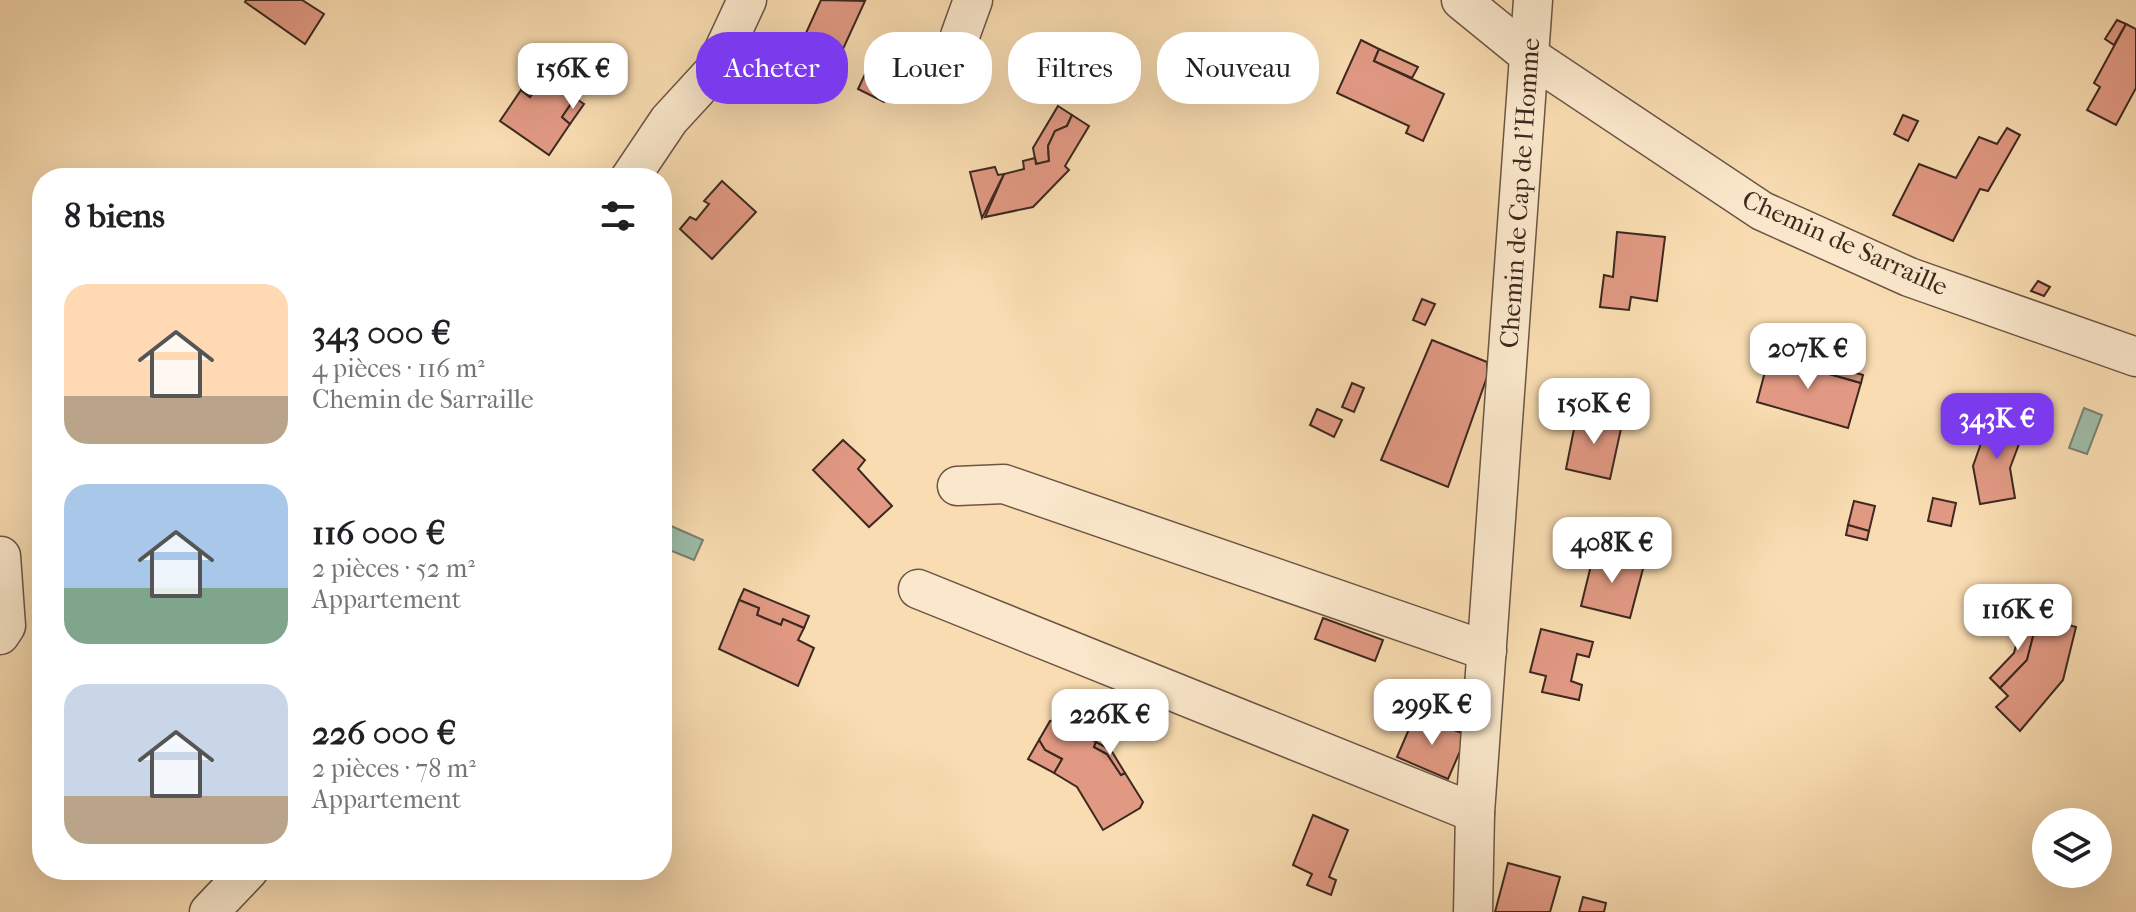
<!DOCTYPE html>
<html lang="fr">
<head>
<meta charset="utf-8">
<style>
	:root { --surface:#fff; --page:#f2f2f2; --text:#202124; --muted:#757577; --accent:#7c3aed }
	body { margin:0; font-family:"IM FELL French Canon",serif; background:var(--page); color:var(--text); height:100vh; display:flex; flex-direction:column; font-size:30px; white-space:nowrap }
	* { box-sizing:border-box; margin:0 }
	p { font-size:26px; color:var(--muted) }
	.icon { flex:none; width:44px; height:44px; fill:none; stroke:currentColor; stroke-width:2; stroke-linecap:round; stroke-linejoin:round }
	.map { position:relative; flex:1; overflow:hidden }
	.details { position:absolute; left:32px; top:168px; width:640px; height:712px; display:flex; flex-direction:column; background:var(--surface); border-radius:32px; box-shadow:0 8px 32px #0002 }
	.details>* { flex:none }
	.hud { position:absolute; left:696px; top:32px; width:760px; height:72px; display:flex; gap:16px }
	.controls { position:absolute; left:2032px; top:808px; display:grid; gap:16px }
	.controls a { display:grid; place-items:center; width:80px; height:80px; border-radius:50%; background:var(--surface); box-shadow:0 8px 32px #0002; font-size:40px }
	.price { position:absolute; translate:-50% -68px; padding:0 18px; border-radius:16px; background:#fff; color:#222; font-size:26px; line-height:52px; filter:drop-shadow(0 2px 4px #0008) }
	.price::after { content:''; position:absolute; left:50%; top:48px; width:24px; height:18px; margin-left:-12px; background:inherit; clip-path:polygon(0 0,100% 0,50% 100%) }
	.price.selected { background:var(--accent); color:#fff }
	ul { padding:0; list-style:none }
	li { display:flex; align-items:center; gap:24px; height:200px; padding:0 32px }
	li span { display:grid; place-items:center; flex:none; width:224px; height:160px; border-radius:24px; color:#555 }
	li>.icon { margin-inline-start:auto }
	span .icon { width:96px; height:96px; fill:#fffc; stroke-width:1 }
	li b { font-size:34px }
	h2 { display:flex; justify-content:space-between; align-items:center; height:96px; padding:0 32px; font-size:34px }
	.chip { padding:0 28px; border-radius:32px; background:var(--surface); box-shadow:0 8px 32px #0002; font-size:28px; line-height:72px }
	.chip.selected { background:var(--accent); color:#fff }
	.map>svg:first-child { display:block }
	.water { fill:#9ebca8; stroke:#778171; stroke-width:2 }
	.building { fill:#e19983; stroke:#3c291f; stroke-width:2 }
	.lines { fill:none; stroke-linecap:round; stroke-linejoin:round }
	.minor-casing { stroke:#6b5644; stroke-width:41 }
	.minor { stroke:#fbe8cc; stroke-width:38 }
	.labels { text-anchor:middle; dominant-baseline:central; stroke-width:6; stroke-linejoin:round; paint-order:stroke }
	.street-label { font-size:26px; fill:#3c291f; stroke:#fbe8cc }
</style>
</head>
<body>
<div class="map">
<svg width="2136" height="912" viewBox="0 0 2136 912">
	<rect width="100%" height="100%" fill="#f9dcb1"/>
	<filter id="stains"><feTurbulence type="fractalNoise" baseFrequency=".0025" numOctaves="4"/><feColorMatrix values="0 0 0 0 .2 0 0 0 0 .09 0 0 0 0 .02 0 0 0 .5 -.17"/></filter>
	<radialGradient id="worn" r=".72"><stop offset=".6" stop-color="#630" stop-opacity="0"/><stop offset="1" stop-color="#630" stop-opacity=".3"/></radialGradient>
	<!-- water -->
	<g class="water">
		<path d="M2084,408l18,7 -15,39 -18,-6z"/>
		<path d="M662,522l41,18 -9,20 -32,-13z"/>
	</g>
	<!-- building -->
	<g class="building">
		<path d="M246,0h56l22,14 -19,30 -60,-42z"/>
		<path d="M821,0l44,1 -22,48 -37,-16z"/>
		<path d="M2117,20l9,4 -12,21 -9,-6z"/>
		<path d="M2126,24l10,5v59l-20,37 -29,-15 13,-23 -6,-4z"/>
		<path d="M1361,40l18,9 -5,12 70,33 -21,47 -17,-8 3,-7 -72,-33z"/>
		<path d="M566,45l21,14 -21,33 9,6 -13,19 8,7 -21,31 -49,-34 21,-31 9,7z"/>
		<path d="M1379,49l39,18 -6,11 -38,-17z"/>
		<path d="M587,59l10,6 -22,33 -9,-6z"/>
		<path d="M540,63l9,7 -19,27 -9,-7z"/>
		<path d="M866,72l27,12 -9,18 -26,-13z"/>
		<path d="M575,98l9,6 -14,20 -8,-7z"/>
		<path d="M1058,106l14,9 -5,11 -12,5 -7,15 1,15 -13,3 -3,-16z"/>
		<path d="M1072,115l17,11 -24,40 4,4 -36,37 -48,10 19,-43 20,-5 -1,-8 12,-3 1,6 13,-3 -1,-15 7,-15 12,-5z"/>
		<path d="M1903,115l15,6 -10,20 -14,-7z"/>
		<path d="M2007,128l13,7 -32,56 -8,-2 -27,52 -60,-26 26,-51 37,14 23,-41 18,7z"/>
		<path d="M995,167l3,8 6,-1 -22,44 -12,-46z"/>
		<path d="M722,181l34,31 -44,47 -32,-30 10,-12 6,3 13,-16 -5,-3z"/>
		<path d="M1617,232l48,5 -8,64 -26,-4 -2,13 -29,-3 4,-32 9,2z"/>
		<path d="M2038,281l12,6 -6,9 -13,-5z"/>
		<path d="M1422,299l13,5 -10,21 -12,-5z"/>
		<path d="M1432,340l55,22v15l-39,110 -67,-27z"/>
		<path d="M1771,349l18,5 -2,8 74,21 -13,45 -91,-26z"/>
		<path d="M1789,354l74,21 -2,8 -74,-21z"/>
		<path d="M1352,383l12,5 -10,24 -12,-5z"/>
		<path d="M1317,409l25,11 -8,17 -24,-12z"/>
		<path d="M1577,414l45,10 -12,55 -44,-10z"/>
		<path d="M1991,415l34,13 -15,40 5,30 -35,6 -7,-38z"/>
		<path d="M843,440l22,20 -7,9 34,37 -23,21 -56,-57z"/>
		<path d="M1933,498l23,5 -5,23 -23,-5z"/>
		<path d="M1854,501l21,5 -6,25 -21,-6z"/>
		<path d="M1848,525l21,6 -2,9 -21,-5z"/>
		<path d="M1594,553l50,12 -14,53 -49,-12z"/>
		<path d="M744,589l65,27 -5,12 -21,-9 -2,6 -24,-10 2,-7 -20,-8z"/>
		<path d="M739,600l20,8 -2,7 24,10 2,-6 21,9 -6,12 16,8 -16,38 -79,-37z"/>
		<path d="M2024,614l14,3 -11,43 -27,28 -10,-10 24,-25z"/>
		<path d="M2038,617l38,10 -13,53 -43,51 -24,-24 12,-11 -8,-8 27,-28z"/>
		<path d="M1323,618l60,22 -8,21 -60,-22z"/>
		<path d="M1541,629l52,13 -4,15 -12,-3 -6,27 11,4 -3,15 -37,-8 4,-16 -16,-4z"/>
		<path d="M1415,715l52,20 -19,44 -51,-22z"/>
		<path d="M1057,720l39,22 -2,5 13,7 14,21 4,-2 18,29 -3,6 -37,22 -26,-43 -23,-14 8,-14 -17,-9 -6,-10 11,-19z"/>
		<path d="M1039,740l6,10 17,9 -8,14 -26,-14z"/>
		<path d="M1096,742l15,8 14,23 -4,2 -14,-21 -13,-7z"/>
		<path d="M1313,815l35,15 -19,47 7,3 -5,15 -24,-10 5,-11 -19,-9z"/>
		<path d="M1508,863l52,14 -10,35h-55z"/>
		<path d="M1583,897l23,6 -2,9h-25z"/>
	</g>
	<g class="lines">
		<defs>
			<g id="minor">
				<path d="M1461,0l70,57 231,154 147,66 227,80"/>
				<path d="M960,36l13,-36"/>
				<path d="M630,178l39,-58 45,-49 33,-71"/>
				<path d="M957,486l47,-2 483,167"/>
				<path d="M918,589l557,224"/>
				<path d="M0,635l6,-9 -5,-70"/>
				<path d="M209,912l40,-42"/>
				<path d="M1473,912l2,-99 58,-813"/>
			</g>
		</defs>
		<!-- minor casing -->
		<use href="#minor" class="minor-casing"/>
		<!-- minor -->
		<use href="#minor" class="minor"/>
	</g>
	<g class="labels">
		<!-- street labels -->
		<g class="street-label">
			<text transform="translate(1520 193) rotate(-86)">Chemin de Cap de l'Homme</text>
			<text transform="translate(1845 243) rotate(24)">Chemin de Sarraille</text>
		</g>
	</g>
	<rect width="100%" height="100%" filter="url(#stains)"/>
	<rect width="100%" height="100%" fill="url(#worn)"/>
</svg>
<div class="controls">
<a><svg class="icon" aria-label="layers" viewBox="0 0 24 24"><path d="M12 4l9 5-9 5-9-5zM3 14l9 5 9-5"/></svg></a>
</div>
<b class="price" style="left:573px;top:111px">156K €</b>
<b class="price" style="left:1808px;top:391px">207K €</b>
<b class="price" style="left:1594px;top:446px">150K €</b>
<b class="price selected" style="left:1997px;top:461px">343K €</b>
<b class="price" style="left:1612px;top:585px">408K €</b>
<b class="price" style="left:2018px;top:652px">116K €</b>
<b class="price" style="left:1432px;top:747px">299K €</b>
<b class="price" style="left:1110px;top:757px">226K €</b>
<div class="hud">
<a class="chip selected">Acheter</a>
<a class="chip">Louer</a>
<a class="chip">Filtres</a>
<a class="chip">Nouveau</a>
</div>
<section class="details">
<h2>8 biens<svg class="icon" aria-label="filters" viewBox="0 0 24 24"><path d="M4 7h16M4 17h16"/><circle cx="9" cy="7" r="2"/><circle cx="15" cy="17" r="2"/></svg></h2>
<ul>
<li><span style="background:linear-gradient(#ffd9b3 70%,#b9a48a 0)"><svg class="icon" aria-label="home" viewBox="0 0 24 24"><path d="M3 11l9-7 9 7M6 9v11h12V9"/></svg></span><div><b>343 000 €</b><p>4 pièces · 116 m²</p><p>Chemin de Sarraille</p></div></li>
<li><span style="background:linear-gradient(#a9c7e8 65%,#7fa58c 0)"><svg class="icon" aria-label="home" viewBox="0 0 24 24"><path d="M3 11l9-7 9 7M6 9v11h12V9"/></svg></span><div><b>116 000 €</b><p>2 pièces · 52 m²</p><p>Appartement</p></div></li>
<li><span style="background:linear-gradient(#c9d6e8 70%,#b9a48a 0)"><svg class="icon" aria-label="home" viewBox="0 0 24 24"><path d="M3 11l9-7 9 7M6 9v11h12V9"/></svg></span><div><b>226 000 €</b><p>2 pièces · 78 m²</p><p>Appartement</p></div></li>
</ul>
</section>
</div>
</body>
</html>
